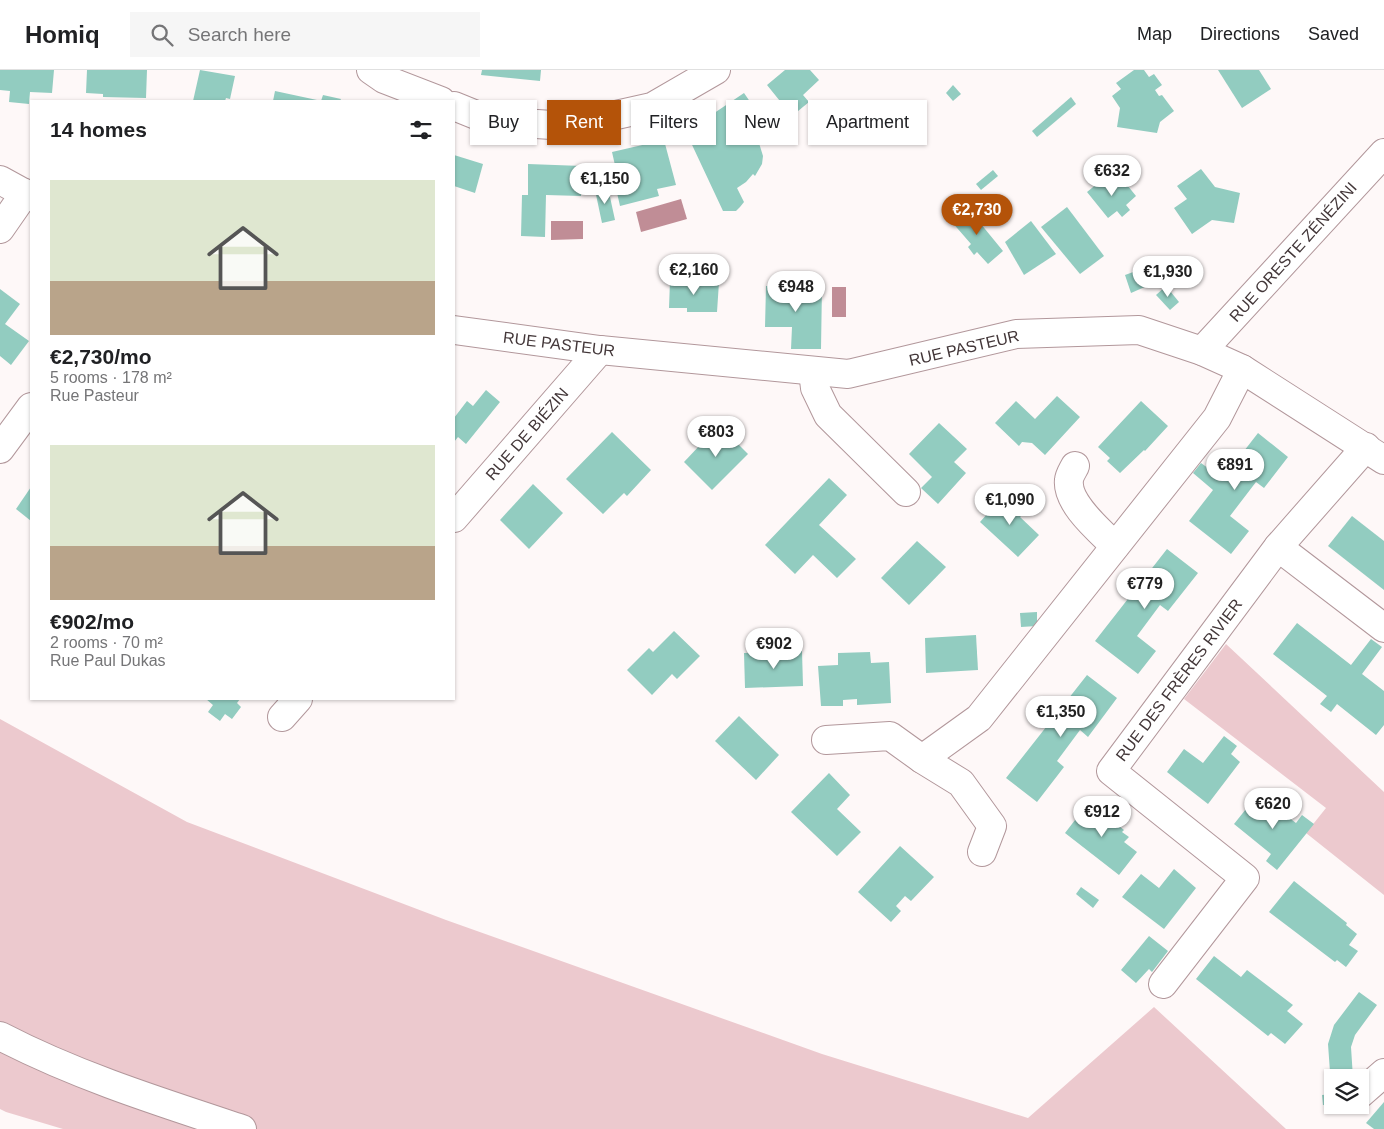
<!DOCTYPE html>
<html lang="en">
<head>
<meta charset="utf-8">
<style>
	:root { --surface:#fff; --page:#f6f6f6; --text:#202124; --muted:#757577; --line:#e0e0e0; --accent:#b45309 }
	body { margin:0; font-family:Helvetica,sans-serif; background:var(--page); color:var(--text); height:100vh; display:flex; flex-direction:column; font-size:19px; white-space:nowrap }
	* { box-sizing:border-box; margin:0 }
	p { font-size:16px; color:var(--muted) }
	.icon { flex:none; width:28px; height:28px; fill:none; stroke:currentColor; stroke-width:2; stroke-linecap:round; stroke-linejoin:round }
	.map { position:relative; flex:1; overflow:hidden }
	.panel { position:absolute; left:30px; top:30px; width:425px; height:600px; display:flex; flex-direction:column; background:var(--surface); border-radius:0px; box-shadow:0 1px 4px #0004 }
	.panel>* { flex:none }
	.banner { position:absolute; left:470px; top:30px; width:475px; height:45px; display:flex; gap:10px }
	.tools { position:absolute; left:1324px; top:999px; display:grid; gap:10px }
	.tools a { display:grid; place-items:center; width:45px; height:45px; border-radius:0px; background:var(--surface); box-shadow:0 1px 4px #0004; font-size:25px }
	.price { position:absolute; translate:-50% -42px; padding:0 11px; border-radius:18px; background:#fff; color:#222; font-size:16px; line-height:32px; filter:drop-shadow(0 1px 2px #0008) }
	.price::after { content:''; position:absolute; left:50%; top:30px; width:15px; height:11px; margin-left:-8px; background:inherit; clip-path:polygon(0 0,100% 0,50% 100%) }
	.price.on { background:var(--accent); color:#fff }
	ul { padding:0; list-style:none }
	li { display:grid; align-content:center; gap:10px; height:265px; padding:0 20px }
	li span { display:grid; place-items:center; height:155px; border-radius:0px; color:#555 }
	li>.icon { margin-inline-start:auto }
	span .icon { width:90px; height:90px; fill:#fffc; stroke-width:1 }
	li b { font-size:21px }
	h2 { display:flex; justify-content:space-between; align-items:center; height:60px; padding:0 20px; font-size:21px }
	.chip { padding:0 18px; border-radius:0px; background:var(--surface); box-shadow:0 1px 4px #0004; font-size:18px; line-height:45px }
	.chip.on { background:var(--accent); color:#fff }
	header { display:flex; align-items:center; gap:30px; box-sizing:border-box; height:70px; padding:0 25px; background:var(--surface); border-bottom:1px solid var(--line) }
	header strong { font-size:24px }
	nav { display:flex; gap:28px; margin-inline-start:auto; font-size:18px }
	.search { width:350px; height:45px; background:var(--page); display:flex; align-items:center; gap:12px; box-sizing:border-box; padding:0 18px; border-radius:0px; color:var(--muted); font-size:19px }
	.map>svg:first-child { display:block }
	.green { fill:#ecc9ce }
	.water { fill:#c08d96 }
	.building { fill:#92ccc0 }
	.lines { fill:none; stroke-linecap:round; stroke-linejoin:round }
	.minor-casing { stroke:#b2979b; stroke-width:30 }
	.minor { stroke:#fff; stroke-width:28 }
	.labels { text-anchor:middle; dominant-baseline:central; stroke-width:4; stroke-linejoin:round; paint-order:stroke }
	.street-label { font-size:16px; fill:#433739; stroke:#fff }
</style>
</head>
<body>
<header>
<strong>Homiq</strong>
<div class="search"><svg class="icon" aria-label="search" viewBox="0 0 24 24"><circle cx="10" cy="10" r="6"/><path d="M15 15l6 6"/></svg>Search here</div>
<nav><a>Map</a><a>Directions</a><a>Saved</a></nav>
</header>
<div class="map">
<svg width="1384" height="1059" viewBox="0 0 1384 1059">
	<rect width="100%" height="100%" fill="#fef8f8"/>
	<!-- green -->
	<g class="green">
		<path d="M1226,574l158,148v103l-78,-62 20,-25 -142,-109z"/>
		<path d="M0,649l187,103 259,98 376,134 206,64 126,-111 132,122h-1223l-57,-17 -6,-3z"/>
	</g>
	<!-- water -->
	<g class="water">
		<path d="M681,129l6,20 -46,13 -5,-20z"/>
		<path d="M551,151h32v18l-32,1z"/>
		<rect x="832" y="217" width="14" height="30"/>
	</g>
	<!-- building -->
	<g class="building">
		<path d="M0,0h54l-2,23 -22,-1 -1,12 -20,-2 1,-11 -10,-1z"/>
		<path d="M87,0h60l-1,28 -43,-1v-3l-17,-1z"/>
		<path d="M200,0l35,6 -5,23 -4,-1 -1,3h-32z"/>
		<path d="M482,0h59l-1,11 -59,-6z"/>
		<path d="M785,0h25l9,10 -16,15 6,7 -17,14 -25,-31z"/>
		<path d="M1134,0h10l5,7 5,-3 8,11 -7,5 4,6 3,-1 12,16 -14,11 -3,11 -40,-6 3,-19 -8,-12 9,-7 -5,-6z"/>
		<path d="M1218,0h41l12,19 -29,19z"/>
		<path d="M953,15l8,9 -8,7 -7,-8z"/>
		<path d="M275,21l42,9v1h-44z"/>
		<path d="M744,23l9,13 -10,7 11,13 -5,3 10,14 4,13 -1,8 -7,12 -2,-2 -7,8 -9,6 7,14 -4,5 -4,4h-13l-37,-79z"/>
		<path d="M323,25l18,4 -1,2h-19z"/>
		<path d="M1071,27l5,7 -39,33 -5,-6z"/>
		<path d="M664,70l12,45 -19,4 2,7 -39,10 -5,-22 4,-1 -7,-31z"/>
		<path d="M454,85l29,9 -8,29 -21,-7z"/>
		<path d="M528,94l54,2 -1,30 -35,-1 -1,42 -24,-1 1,-41h6z"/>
		<path d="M1201,99l14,18 25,6 -6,30 -22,-3 -20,14 -18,-26 13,-9 -10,-13z"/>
		<path d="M993,100l5,6 -17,14 -5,-6z"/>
		<path d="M1119,105l17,21 -10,9 4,5 -8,7 -5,-6 -9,7 -21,-26 16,-13 5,5z"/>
		<path d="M608,118l7,32 -13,3 -7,-33z"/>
		<path d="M967,137l36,44 -15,13 -11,-12 -3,3 -6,-8 3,-3 -20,-23z"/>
		<path d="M1067,137l37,49 -24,18 -39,-47z"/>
		<path d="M1031,151l25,33 -32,21 -19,-33z"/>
		<path d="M1136,201l11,15 -16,7 -6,-18z"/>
		<path d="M670,211l49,1 -2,30h-30v-4h-18z"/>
		<path d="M766,216h56l-1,63h-30l1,-22h-27z"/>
		<path d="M1166,216l13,16 -9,8 -14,-15z"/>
		<path d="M0,219l20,15 -15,20 24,17 -18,24 -11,-9z"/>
		<path d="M486,320l14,12 -34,42 -8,-7 -4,5v-24l13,-17 6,5z"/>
		<path d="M1057,326l23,21 -35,38 -13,-12 -10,-1 -3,4 -24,-23 21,-22 19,18z"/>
		<path d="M1141,331l27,25 -23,25 -1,-1 -24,23 -13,-12 3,-3 -12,-11z"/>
		<path d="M939,353l28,26 -13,13 12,11 -28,31 -17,-16 11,-11 -23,-23z"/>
		<path d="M719,355l29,29 -36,36 -28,-28z"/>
		<path d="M612,362l39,38 -24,26 -3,-3 -21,21 -37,-35z"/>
		<path d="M1258,363l30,24 -24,31 -8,-6 -26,34 19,15 -18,23 -42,-33 24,-31 -20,-17 8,-10 15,11 8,-10 6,5z"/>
		<path d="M829,408l18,17 -28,30 37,34 -19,19 -24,-23 -18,19 -30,-29z"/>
		<path d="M533,414l30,29 -34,36 -29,-29z"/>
		<path d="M31,417v34l-15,-12z"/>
		<path d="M1005,424l20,18 -5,5 19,18 -21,22 -38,-35z"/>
		<path d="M1352,446l32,25v49l-56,-44z"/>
		<path d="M917,471l29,26 -37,38 -28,-27z"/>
		<path d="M1167,479l31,24 -30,38 -8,-6 -23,31 19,15 -18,23 -43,-33z"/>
		<path d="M1037,542v14l-16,1 -1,-14z"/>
		<path d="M1297,553l54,42 20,-26 11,8 -20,27 22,17v34l-8,10 -39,-31 -6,8 -11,-8 7,-8 -54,-42z"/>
		<path d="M674,561l26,25 -23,23 -5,-5 -20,21 -25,-25 22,-22 4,4z"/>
		<path d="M976,565l2,35 -52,3 -1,-35z"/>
		<path d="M802,581l1,35 -58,2 -1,-35z"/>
		<path d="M870,582l1,11 18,-1 2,41 -34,2v-6l-14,1v6h-22l-3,-40 20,-1v-12z"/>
		<path d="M1087,605l30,23 -29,39 -8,-7 -23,31 7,6 -27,35 -31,-24z"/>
		<path d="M206,629h34l-3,4 4,4 -9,12 -7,-5 -5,7 -12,-9 5,-7z"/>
		<path d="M739,646l40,39 -23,25 -41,-39z"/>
		<path d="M1224,666l13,10 -6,8 9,8 -32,42 -41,-32 17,-23 19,14z"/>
		<path d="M829,703l21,22 -13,14 24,23 -24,24 -46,-44z"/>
		<path d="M1258,724l38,29 6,-8 12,9 -37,46 -11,-9 5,-7 -37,-30z"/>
		<path d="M1089,732l35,28 -2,2 7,5 -5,5 13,10 -18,23 -54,-42z"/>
		<path d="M900,776l34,31 -23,24 -6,-5 -9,10 5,5 -10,11 -33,-30z"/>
		<path d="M1174,799l22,19 -32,41 -42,-32 19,-23 18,14z"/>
		<path d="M1294,811l53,42 -1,2 11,9 -8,11 9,6 -12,16 -9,-7 -2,2 -66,-50z"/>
		<path d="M1081,817l18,13 -6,8 -17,-14z"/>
		<path d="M1149,866l19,15 -16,21 -3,-3 -13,14 -15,-13z"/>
		<path d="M1214,886l27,21 6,-7 46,35 -6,6 16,13 -18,20 -14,-11 -3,3 -72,-57z"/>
		<path d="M1359,922l18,13 -22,30 -4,12 2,31h-21l-1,8 -3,-42 6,-19z"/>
		<path d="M1332,1024v12l-9,-1 -1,-10z"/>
		<path d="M1384,1032v27h-10l-8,-6z"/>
	</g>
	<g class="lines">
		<defs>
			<g id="minor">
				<path d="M371,0l13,9 57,22"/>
				<path d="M454,36l37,15 76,5 85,-19 64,-37"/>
				<path d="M0,110l31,17"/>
				<path d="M0,159l25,-36"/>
				<path d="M454,260l146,20 248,24 168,-40 123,-4 63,21 40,18 142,91"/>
				<path d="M1202,281l182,-198"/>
				<path d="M813,301l2,17 13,27 78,77"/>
				<path d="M0,379l31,-42"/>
				<path d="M1075,396c-2,4 -6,10 -6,14 -3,23 31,51 46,66"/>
				<path d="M454,448l146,-168"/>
				<path d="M1278,477l106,81"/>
				<path d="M282,647l16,-18"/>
				<path d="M826,670l64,-4 32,23"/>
				<path d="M982,782l10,-26 -31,-43 -39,-24 57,-41 238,-300 25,-49"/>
				<path d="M1163,914l82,-106 -134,-107 167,-224 88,-100"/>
				<path d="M0,966c77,40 160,66 242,93"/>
				<path d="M1360,1024l24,-21"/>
			</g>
		</defs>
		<!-- minor casing -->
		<use href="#minor" class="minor-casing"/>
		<!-- minor -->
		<use href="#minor" class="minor"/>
	</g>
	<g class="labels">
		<!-- street labels -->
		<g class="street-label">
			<text transform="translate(1293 182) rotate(-48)">RUE ORESTE ZÉNÉZINI</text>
			<text transform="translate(559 274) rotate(7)">RUE PASTEUR</text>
			<text transform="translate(964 278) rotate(-13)">RUE PASTEUR</text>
			<text transform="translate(527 364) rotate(-49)">RUE DE BIÉZIN</text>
			<text transform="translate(1179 610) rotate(-53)">RUE DES FRÈRES RIVIER</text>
		</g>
	</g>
</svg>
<div class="tools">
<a><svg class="icon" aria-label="layers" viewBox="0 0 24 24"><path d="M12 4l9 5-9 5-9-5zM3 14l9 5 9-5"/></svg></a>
</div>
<b class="price" style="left:1112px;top:127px">€632</b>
<b class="price" style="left:605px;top:135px">€1,150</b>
<b class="price on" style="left:977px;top:166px">€2,730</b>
<b class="price" style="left:694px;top:226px">€2,160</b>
<b class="price" style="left:1168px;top:228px">€1,930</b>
<b class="price" style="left:796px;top:243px">€948</b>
<b class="price" style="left:716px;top:388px">€803</b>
<b class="price" style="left:1235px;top:421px">€891</b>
<b class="price" style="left:1010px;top:456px">€1,090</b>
<b class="price" style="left:1145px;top:540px">€779</b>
<b class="price" style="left:774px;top:600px">€902</b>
<b class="price" style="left:1061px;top:668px">€1,350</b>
<b class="price" style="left:1273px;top:760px">€620</b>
<b class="price" style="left:1102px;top:768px">€912</b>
<div class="banner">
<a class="chip">Buy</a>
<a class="chip on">Rent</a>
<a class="chip">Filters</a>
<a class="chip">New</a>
<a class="chip">Apartment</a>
</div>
<section class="panel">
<h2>14 homes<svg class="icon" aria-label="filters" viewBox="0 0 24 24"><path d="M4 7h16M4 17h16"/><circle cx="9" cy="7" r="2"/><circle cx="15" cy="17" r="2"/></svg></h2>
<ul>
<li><span style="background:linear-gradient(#dfe7d0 65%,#b9a48a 0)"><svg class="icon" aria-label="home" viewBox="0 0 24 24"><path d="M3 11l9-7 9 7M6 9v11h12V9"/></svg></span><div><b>€2,730/mo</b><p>5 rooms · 178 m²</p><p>Rue Pasteur</p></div></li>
<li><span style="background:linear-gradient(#dfe7d0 65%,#b9a48a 0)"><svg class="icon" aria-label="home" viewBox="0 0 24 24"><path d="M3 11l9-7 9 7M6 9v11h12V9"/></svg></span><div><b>€902/mo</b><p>2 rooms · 70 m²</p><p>Rue Paul Dukas</p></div></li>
</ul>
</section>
</div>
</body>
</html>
